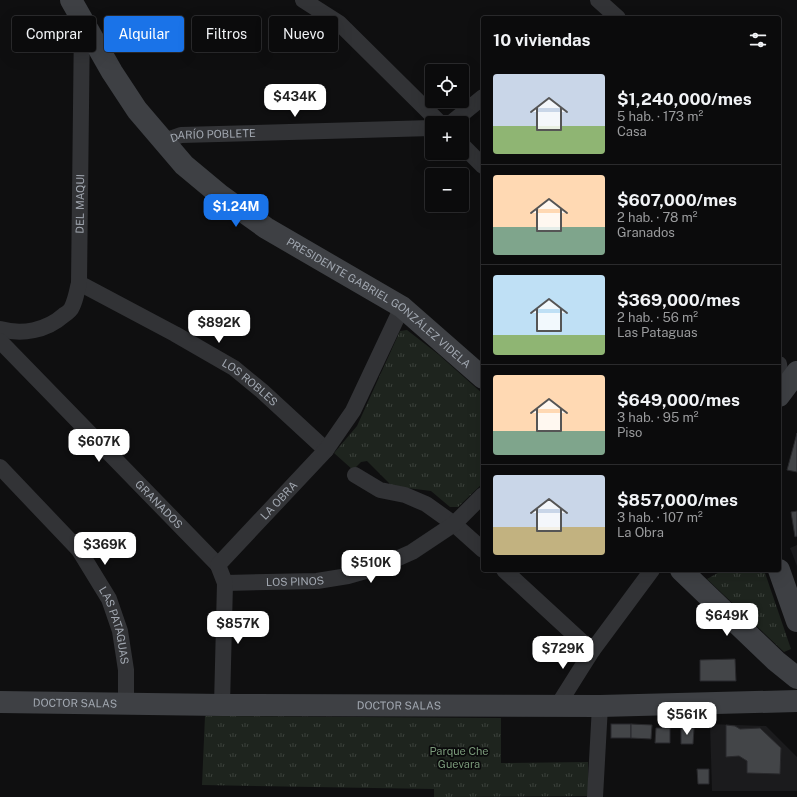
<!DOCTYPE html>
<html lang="es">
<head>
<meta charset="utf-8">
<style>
	:root { --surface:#0b0b0c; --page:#19191a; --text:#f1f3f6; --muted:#9a9b9d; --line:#2b2b2d; --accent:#1a73e8 }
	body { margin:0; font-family:"Public Sans",sans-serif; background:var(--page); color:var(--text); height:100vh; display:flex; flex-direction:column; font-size:15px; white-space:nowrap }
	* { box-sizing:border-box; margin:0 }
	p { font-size:13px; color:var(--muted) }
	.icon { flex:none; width:22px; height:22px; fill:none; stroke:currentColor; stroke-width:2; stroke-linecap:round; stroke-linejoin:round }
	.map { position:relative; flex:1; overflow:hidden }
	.details { position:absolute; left:481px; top:16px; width:300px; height:556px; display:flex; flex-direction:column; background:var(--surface); border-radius:4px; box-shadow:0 4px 16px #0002,0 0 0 1px var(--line) }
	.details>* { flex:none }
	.top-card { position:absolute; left:12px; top:16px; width:380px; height:36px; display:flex; gap:8px }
	.fabs { position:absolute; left:425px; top:64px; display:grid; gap:8px }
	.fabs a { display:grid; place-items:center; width:44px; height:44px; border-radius:4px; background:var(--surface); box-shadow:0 4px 16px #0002,0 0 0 1px var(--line); font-size:20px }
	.price { position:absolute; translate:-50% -34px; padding:0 9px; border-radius:8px; background:#fff; color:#222; font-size:13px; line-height:26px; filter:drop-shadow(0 1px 2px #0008) }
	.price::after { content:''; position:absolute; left:50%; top:24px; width:12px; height:9px; margin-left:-6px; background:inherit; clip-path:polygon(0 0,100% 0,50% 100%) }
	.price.selected { background:var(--accent); color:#fff }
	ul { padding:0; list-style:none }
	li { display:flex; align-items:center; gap:12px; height:100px; padding:0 12px }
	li+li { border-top:1px solid var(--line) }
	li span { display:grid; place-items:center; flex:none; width:112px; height:80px; border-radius:4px; color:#555 }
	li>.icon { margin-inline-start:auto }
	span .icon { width:48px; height:48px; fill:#fffc; stroke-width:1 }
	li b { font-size:17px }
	h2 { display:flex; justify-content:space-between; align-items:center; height:48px; padding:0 12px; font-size:17px }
	.chip { padding:0 14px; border-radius:4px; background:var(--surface); box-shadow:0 4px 16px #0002,0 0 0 1px var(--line); font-size:14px; line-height:36px }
	.chip.selected { background:var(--accent); color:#fff }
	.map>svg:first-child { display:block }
	.built { fill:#1b1b1d }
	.park { fill:url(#park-tufts) }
	.building { fill:#434548; stroke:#29292c }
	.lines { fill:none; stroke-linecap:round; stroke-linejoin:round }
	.minor { stroke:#323336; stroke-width:16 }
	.secondary { stroke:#3e4044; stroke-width:22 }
	.labels { text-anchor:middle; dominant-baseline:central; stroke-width:3.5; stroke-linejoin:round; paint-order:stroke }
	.street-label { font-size:11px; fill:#a1a7b0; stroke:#0a0a0b }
	.park-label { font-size:11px; fill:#7a997a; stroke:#0a0a0b }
</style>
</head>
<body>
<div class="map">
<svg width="797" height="797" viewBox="0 0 797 797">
	<defs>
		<pattern id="park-tufts" width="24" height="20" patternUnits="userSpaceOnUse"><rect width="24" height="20" fill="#1e241e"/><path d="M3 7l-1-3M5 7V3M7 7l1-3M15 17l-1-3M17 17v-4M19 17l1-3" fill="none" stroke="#3c413c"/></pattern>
	</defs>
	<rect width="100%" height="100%" fill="#0f0f10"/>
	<!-- built -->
	<g class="built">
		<path d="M797,545v21l-7,-18z"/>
		<path d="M710,724l56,2 31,31v34h-85z"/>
	</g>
	<!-- park -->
	<g class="park">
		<path d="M407,330l31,24 45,40v89l-25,24h-8l-19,-16 -39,-5 -25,-25 -6,1 -8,8 -19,-17 23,-27 43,-95z"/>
		<path d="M723,570h41l27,79 -7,3 -77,-73z"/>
		<path d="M205,716l296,2v45l87,-1v34l-154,1v-8l-232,-4z"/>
	</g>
	<!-- building -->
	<g class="building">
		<path d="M797,433v39l-10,-2z"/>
		<path d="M797,511v25l-2,1 -4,-25z"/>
		<path d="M735,659l1,22h-36v-21z"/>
		<rect x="611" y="724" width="20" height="14"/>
		<path d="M631,724l21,1 -1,14 -20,-1z"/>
		<path d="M726,725l9,1 5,3 20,-1 21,20 -1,26 -33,-1v-12l-8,-5 -13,1z"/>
		<path d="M656,728h14v15h-15z"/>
		<path d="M681,728h13l-1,16h-12z"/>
		<path d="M697,769h12v15h-11z"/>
	</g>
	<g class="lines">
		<!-- minor -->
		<g class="minor">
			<path d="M303,0l36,23 101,100"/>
			<path d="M598,0l20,18"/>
			<path d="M451,123l32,-26"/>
			<path id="s1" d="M164,141l17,-6 251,-7"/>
			<path d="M462,145l21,21"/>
			<path id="s2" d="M79,283l96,51 59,34 28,23 64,59"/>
			<path id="s3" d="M0,329c22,6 46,2 64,-14 3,-2 7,-5 8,-8 4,-8 5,-17 7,-24l3,-263"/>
			<path id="s4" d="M0,341l218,224"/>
			<path d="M779,364l4,26"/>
			<path id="s5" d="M0,467l79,83 30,49 11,32 6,39v34"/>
			<path d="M355,475l25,15 25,5 21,9 28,20 29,26"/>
			<path d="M504,570l88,81"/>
			<path id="s6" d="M225,583l92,-2 31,-5 28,-8 36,-16 42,-28 29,-29"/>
			<path id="s7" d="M222,705l3,-122 -7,-18 108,-115 27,-39 49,-104"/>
			<path d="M558,705l34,-54 60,-81"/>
			<path d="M595,797l5,-91"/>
		</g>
		<!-- secondary -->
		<g class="secondary">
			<path id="s8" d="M71,0l41,72 25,38 47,55 36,30 46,33 136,79 81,71"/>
			<path d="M779,396l18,-24"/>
			<path d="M681,570l95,91 21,17"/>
			<path d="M779,570l18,51"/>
			<path id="s9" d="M0,702l222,3 378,1 197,-5"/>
		</g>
	</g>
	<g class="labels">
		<!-- street labels -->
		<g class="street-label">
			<text stroke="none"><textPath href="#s1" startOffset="50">DARÍO POBLETE</textPath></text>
			<text stroke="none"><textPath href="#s3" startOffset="184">DEL MAQUI</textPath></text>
			<text stroke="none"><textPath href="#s8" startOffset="440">PRESIDENTE GABRIEL GONZÁLEZ VIDELA</textPath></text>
			<text stroke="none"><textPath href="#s2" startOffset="198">LOS ROBLES</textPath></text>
			<text stroke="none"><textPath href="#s7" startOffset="230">LA OBRA</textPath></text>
			<text stroke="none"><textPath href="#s4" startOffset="228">GRANADOS</textPath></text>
			<text stroke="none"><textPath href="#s6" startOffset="70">LOS PINOS</textPath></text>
			<text stroke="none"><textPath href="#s5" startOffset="199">LAS PATAGUAS</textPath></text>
			<text stroke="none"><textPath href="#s9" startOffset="75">DOCTOR SALAS</textPath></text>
			<text stroke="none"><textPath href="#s9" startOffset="399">DOCTOR SALAS</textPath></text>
		</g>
		<!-- park labels -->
		<g class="park-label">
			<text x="459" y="751">Parque Che<tspan x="459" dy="13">Guevara</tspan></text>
		</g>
	</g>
</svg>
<div class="fabs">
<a><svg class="icon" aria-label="locate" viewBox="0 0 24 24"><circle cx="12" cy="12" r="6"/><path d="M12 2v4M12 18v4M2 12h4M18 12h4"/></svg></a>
<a>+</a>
<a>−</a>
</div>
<b class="price" style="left:295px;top:118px">$434K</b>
<b class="price selected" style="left:236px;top:228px">$1.24M</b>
<b class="price" style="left:219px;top:344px">$892K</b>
<b class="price" style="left:99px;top:463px">$607K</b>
<b class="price" style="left:105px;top:566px">$369K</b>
<b class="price" style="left:371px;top:584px">$510K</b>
<b class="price" style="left:727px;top:637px">$649K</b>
<b class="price" style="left:238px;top:645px">$857K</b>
<b class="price" style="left:563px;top:670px">$729K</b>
<b class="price" style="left:687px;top:736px">$561K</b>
<div class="top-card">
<a class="chip">Comprar</a>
<a class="chip selected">Alquilar</a>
<a class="chip">Filtros</a>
<a class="chip">Nuevo</a>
</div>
<section class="details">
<h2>10 viviendas<svg class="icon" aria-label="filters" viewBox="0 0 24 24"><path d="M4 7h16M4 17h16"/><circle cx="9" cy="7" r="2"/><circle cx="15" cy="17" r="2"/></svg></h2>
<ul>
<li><span style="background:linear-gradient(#c9d6e8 65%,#8fb573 0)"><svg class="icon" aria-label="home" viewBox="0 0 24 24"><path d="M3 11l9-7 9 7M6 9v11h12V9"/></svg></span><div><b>$1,240,000/mes</b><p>5 hab. · 173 m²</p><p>Casa</p></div></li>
<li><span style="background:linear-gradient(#ffd9b3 65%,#7fa58c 0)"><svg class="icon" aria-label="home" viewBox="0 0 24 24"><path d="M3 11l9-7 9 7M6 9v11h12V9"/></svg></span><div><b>$607,000/mes</b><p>2 hab. · 78 m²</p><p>Granados</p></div></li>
<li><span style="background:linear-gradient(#bfe0f5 75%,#8fb573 0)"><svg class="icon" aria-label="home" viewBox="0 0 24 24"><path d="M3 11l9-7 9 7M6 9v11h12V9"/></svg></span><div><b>$369,000/mes</b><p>2 hab. · 56 m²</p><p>Las Pataguas</p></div></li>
<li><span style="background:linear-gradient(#ffd9b3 70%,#7fa58c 0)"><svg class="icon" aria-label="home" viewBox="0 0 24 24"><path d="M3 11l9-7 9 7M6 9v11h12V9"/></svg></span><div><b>$649,000/mes</b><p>3 hab. · 95 m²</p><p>Piso</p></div></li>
<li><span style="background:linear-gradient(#c9d6e8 65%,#c2b280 0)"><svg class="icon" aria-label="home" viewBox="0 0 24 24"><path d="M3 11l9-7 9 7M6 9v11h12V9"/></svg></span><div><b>$857,000/mes</b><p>3 hab. · 107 m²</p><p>La Obra</p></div></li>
</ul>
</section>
</div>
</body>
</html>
